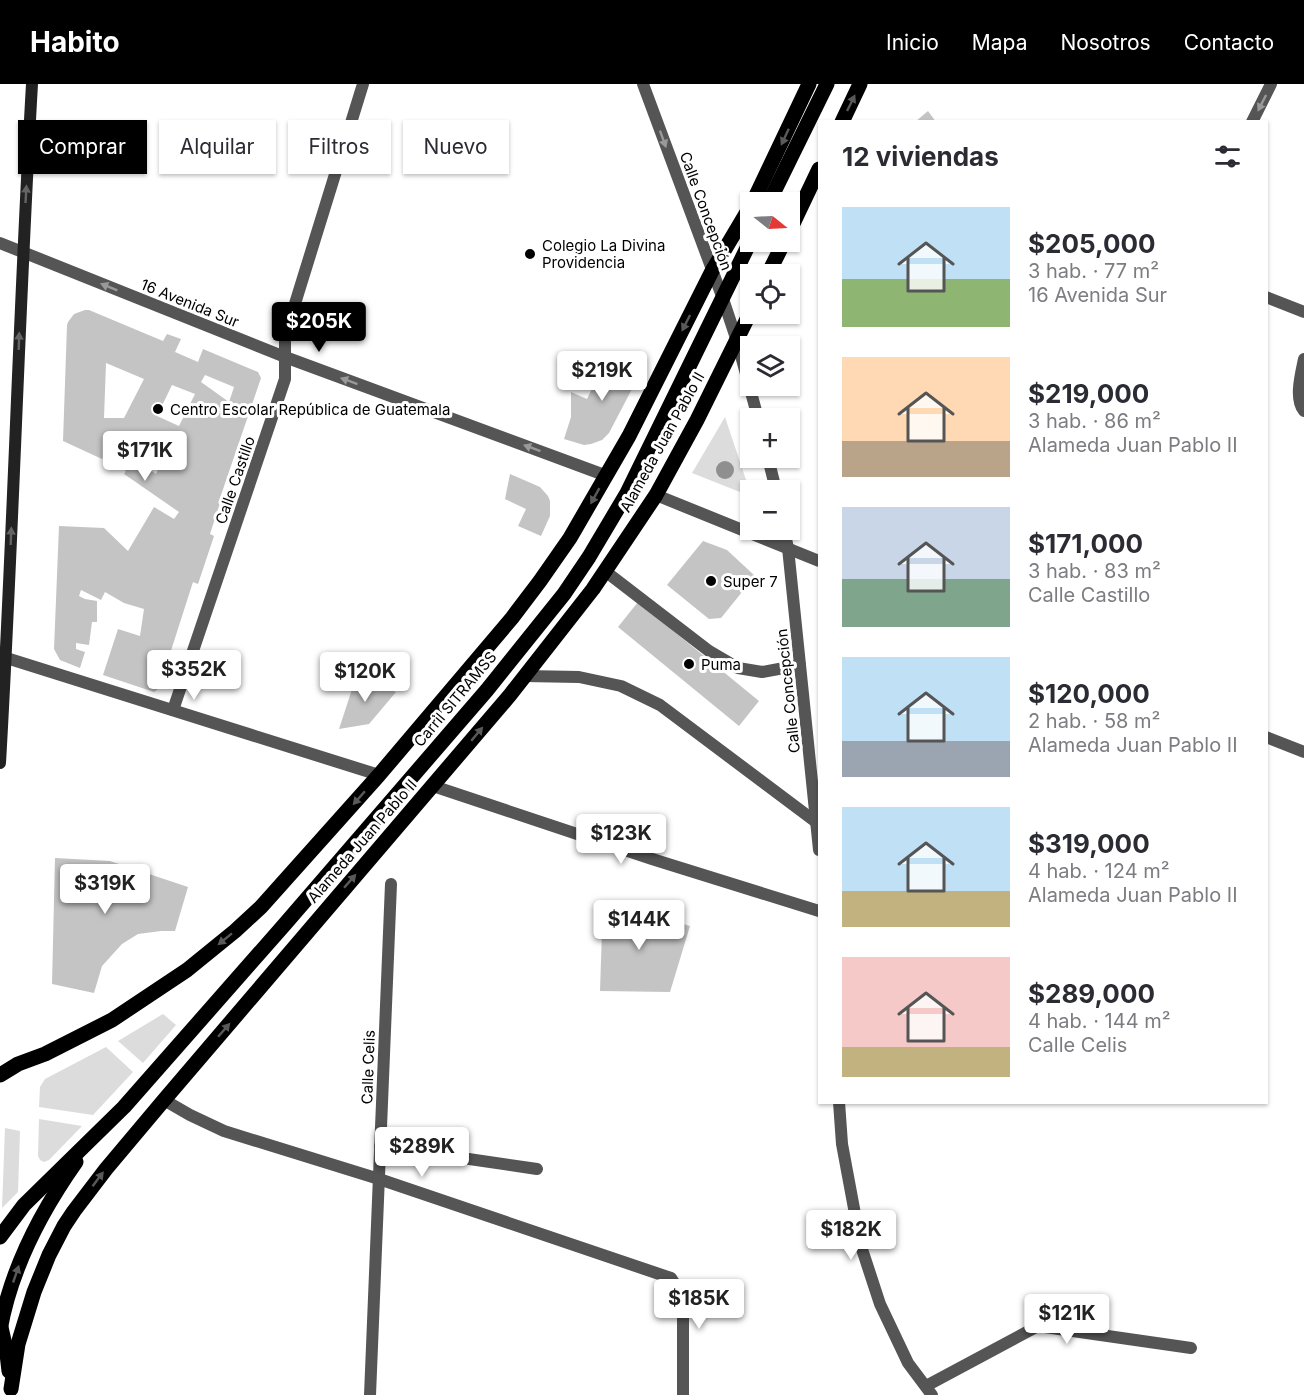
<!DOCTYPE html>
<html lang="es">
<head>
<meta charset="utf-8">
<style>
	:root { --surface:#fff; --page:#f7f7f7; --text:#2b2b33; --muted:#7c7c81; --accent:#000 }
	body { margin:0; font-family:Inter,sans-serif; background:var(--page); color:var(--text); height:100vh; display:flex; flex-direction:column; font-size:22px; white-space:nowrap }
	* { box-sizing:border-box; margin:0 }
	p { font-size:20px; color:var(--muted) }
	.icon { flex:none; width:33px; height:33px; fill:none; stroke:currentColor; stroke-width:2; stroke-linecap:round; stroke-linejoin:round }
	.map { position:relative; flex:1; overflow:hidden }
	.side { position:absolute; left:818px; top:36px; width:450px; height:984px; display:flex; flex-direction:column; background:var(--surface); border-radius:0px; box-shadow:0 2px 4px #0004 }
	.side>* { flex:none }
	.banner { position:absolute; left:18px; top:36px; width:570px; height:54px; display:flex; gap:12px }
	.needle { width:39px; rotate:108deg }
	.fabs { position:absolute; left:740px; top:108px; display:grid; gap:12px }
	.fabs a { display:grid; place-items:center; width:60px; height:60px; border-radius:0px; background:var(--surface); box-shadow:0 2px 4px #0004; font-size:30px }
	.price { position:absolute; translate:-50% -51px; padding:0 14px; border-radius:6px; background:#fff; color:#222; font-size:20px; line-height:39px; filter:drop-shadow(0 2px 3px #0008) }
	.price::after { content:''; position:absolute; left:50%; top:36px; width:18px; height:14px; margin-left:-9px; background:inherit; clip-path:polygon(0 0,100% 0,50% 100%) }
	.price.current { background:var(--accent); color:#fff }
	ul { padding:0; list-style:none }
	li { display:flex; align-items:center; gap:18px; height:150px; padding:0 24px }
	li span { display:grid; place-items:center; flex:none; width:168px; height:120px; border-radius:0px; color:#555 }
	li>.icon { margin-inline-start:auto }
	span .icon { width:72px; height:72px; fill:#fffc; stroke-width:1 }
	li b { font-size:26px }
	h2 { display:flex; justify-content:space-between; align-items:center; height:72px; padding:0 24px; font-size:26px }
	.tag { padding:0 21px; border-radius:0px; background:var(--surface); box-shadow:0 2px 4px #0004; font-size:21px; line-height:54px }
	.tag.current { background:var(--accent); color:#fff }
	header { display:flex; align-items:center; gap:36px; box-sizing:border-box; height:84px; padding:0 30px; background:var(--accent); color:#fff }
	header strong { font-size:28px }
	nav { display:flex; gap:33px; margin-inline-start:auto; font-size:21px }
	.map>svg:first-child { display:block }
	.green { fill:#dcdcdc }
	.building { fill:#c4c4c4; fill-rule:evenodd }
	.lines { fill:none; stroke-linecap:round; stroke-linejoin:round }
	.service { stroke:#555; stroke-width:12 }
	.minor { stroke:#555; stroke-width:12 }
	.tertiary { stroke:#555; stroke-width:12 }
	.secondary { stroke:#222; stroke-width:12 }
	.primary { stroke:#000; stroke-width:15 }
	.tree { fill:#8f8f8f }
	.oneway { fill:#595959 }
	.oneway2 { fill:#999 }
	.oneway3 { fill:#646464 }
	.poi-dot { fill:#000; stroke:#fff; stroke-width:2 }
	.labels { text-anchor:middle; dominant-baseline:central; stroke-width:6; stroke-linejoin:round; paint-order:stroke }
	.street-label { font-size:15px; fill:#000; stroke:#fff }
	.poi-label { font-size:15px; fill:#000; stroke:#fff; text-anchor:start }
</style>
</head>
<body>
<header>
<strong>Habito</strong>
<nav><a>Inicio</a><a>Mapa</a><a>Nosotros</a><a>Contacto</a></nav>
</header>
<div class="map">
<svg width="1304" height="1311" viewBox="0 0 1304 1311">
	<rect width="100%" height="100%" fill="#fff"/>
	<!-- green -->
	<g class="green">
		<path d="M725,333l25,75v4l-58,-23z"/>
		<path d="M163,930l13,11 -33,38 -25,-22z"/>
		<path d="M106,963l27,25 -40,43 -54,-8 1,-20 5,-8z"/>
		<path d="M39,1035l43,7 -33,34 -5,2 -4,-2 -2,-4z"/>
		<path d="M5,1044l15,3 -2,61 -16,16z"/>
	</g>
	<!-- building -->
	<g class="building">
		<path d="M928,27l8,11h-21z"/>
		<path d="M85,226h4l74,31 4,-7 14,5 -6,13 23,10 5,-13 55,23 3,6 -42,123 1,2 -10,31 4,2 -16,48 -5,-2 -34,106 -5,4 -51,-17 15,-46 22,7 4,-27 -20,-6 -19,-11 -4,8 -20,-10 -2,6 6,3 12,2v21h-5l-3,23 -13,-2v6l9,3 -5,16 -20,-8 -6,-11 5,-123 45,2 24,23 26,-44 20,12 5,-7 -55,-38 2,-3 -22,-14 -2,2 -39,-18 4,-116 1,-3 6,-8zM106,279l38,16 -20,39h-20zM205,291l29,12 -5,15 -28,-20zM172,301l23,9 -16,32 -22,-10zM146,353l22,11 -12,26 -21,-14z"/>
		<path d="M623,271l21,11 -35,67 -7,7 -11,4 -7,1 -20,-6 7,-22v-25l16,7 16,-33 6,4 5,-9z"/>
		<path d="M510,390l30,13 8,9 2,5v15l-9,20 -23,-10 8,-17 -21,-10z"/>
		<path d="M703,457l24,9 28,26 -34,42 -12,1 -42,-34z"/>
		<path d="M638,518l121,99 -20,25 -121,-99z"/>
		<path d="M356,593l40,15 -27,32 -30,5z"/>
		<path d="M55,774l55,3 78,26 -13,44h-14l-23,3 -16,10 -20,22 -8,27 -42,-9z"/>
		<path d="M603,817l87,25 -20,66 -70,-1z"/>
	</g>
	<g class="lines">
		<!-- service -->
		<g class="service">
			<path d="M1304,275c-3,15 -10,40 0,52"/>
			<path d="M605,487l104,80 29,17 24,4 38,-7"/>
			<path d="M525,592l54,1 42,9 39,19 156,117"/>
			<path d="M380,1062l157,23"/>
		</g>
		<!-- minor -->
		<g class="minor">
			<path d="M1252,38l19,-38"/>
			<path d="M0,159l285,114 322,119"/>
			<path d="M1266,213l38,15"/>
			<path d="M656,411l163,66"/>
			<path d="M0,572l379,119"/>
			<path d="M173,626l112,-331v-43l78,-252"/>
			<path d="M1266,653l38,15"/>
			<path d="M433,702l219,73 167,52"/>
			<path d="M164,1016l26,15 34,16 155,48 292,99 12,19v98"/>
			<path d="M926,1302l112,-60 153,22"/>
			<path d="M370,1311l21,-511"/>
		</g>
		<!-- tertiary -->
		<g class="tertiary">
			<path d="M643,0l80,215 14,42 21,77"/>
			<path d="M768,374l8,32"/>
			<path d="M784,446l4,18 31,302"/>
			<path d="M839,1018l3,42 19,102 19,58 28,59 24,32"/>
		</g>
		<!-- secondary -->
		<path class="secondary" d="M0,679c13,-226 19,-453 32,-679"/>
		<!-- primary -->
		<g class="primary">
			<path d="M842,38l18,-38"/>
			<path d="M753,118l56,-118"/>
			<path d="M769,118l58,-118"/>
			<path d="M789,148l30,-63"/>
			<path d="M768,190l16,-32"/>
			<path d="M0,991l18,-11 27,-10 67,-34 75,-50 48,-39 26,-24 118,-132 133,-157 28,-37 30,-43 59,-102 83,-165 38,-64"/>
			<path d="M0,1153l24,-32 100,-98 161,-183 202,-234 77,-96 25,-37 38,-64 123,-251"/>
			<path d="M0,1239l7,31 2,17"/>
			<path d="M0,1246c11,-62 40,-117 76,-168"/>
			<path d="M11,1305l7,-45 16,-52 15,-37 15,-29 10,-15 32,-42 58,-69 346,-405 83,-106 63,-94 41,-75 53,-107"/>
		</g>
	</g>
	<!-- trees -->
	<circle class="tree" cx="725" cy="386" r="9"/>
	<!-- one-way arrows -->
	<defs><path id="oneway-solid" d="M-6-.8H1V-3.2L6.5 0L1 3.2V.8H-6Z" transform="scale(1.5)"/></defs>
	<g class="oneway">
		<use href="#oneway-solid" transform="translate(851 19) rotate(-64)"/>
		<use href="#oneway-solid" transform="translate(785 53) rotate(115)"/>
		<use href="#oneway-solid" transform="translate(686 239) rotate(117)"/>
		<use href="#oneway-solid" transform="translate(595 412) rotate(119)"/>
		<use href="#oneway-solid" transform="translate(477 650) rotate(-50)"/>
		<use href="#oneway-solid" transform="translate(359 714) rotate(131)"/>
		<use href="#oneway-solid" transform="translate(350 797) rotate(-49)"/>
		<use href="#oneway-solid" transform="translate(225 855) rotate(141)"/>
		<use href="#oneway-solid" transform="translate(224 946) rotate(-49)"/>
		<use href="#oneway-solid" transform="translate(98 1095) rotate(-53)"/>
		<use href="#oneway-solid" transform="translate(16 1190) rotate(-71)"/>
	</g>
	<g class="oneway2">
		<use href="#oneway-solid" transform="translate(1262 19) rotate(117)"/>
		<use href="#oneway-solid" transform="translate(663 55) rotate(70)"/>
		<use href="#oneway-solid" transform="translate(109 203) rotate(-158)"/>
		<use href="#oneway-solid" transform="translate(349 297) rotate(-160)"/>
		<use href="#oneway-solid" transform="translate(532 364) rotate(-160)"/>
	</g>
	<g class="oneway3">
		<use href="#oneway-solid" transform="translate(26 110) rotate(-87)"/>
		<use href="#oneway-solid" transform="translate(19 257) rotate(-88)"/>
		<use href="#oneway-solid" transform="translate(11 452) rotate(-88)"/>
	</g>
	<!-- markers -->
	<g class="poi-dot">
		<circle cx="530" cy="170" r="6"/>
		<circle cx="158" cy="325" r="6"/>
		<circle cx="711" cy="497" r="6"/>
		<circle cx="689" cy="580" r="6"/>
	</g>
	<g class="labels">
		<!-- street labels -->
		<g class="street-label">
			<text transform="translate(706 127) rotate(70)">Calle Concepción</text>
			<text transform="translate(190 219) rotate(22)">16 Avenida Sur</text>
			<text transform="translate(662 358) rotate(-61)">Alameda Juan Pablo II</text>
			<text transform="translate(235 396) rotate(-71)">Calle Castillo</text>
			<text transform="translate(788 607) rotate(-96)">Calle Concepción</text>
			<text transform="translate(455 615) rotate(-50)">Carril SITRAMSS</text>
			<text transform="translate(362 757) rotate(-49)">Alameda Juan Pablo II</text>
			<text transform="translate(368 983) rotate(-88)">Calle Celis</text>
		</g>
		<!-- poi labels -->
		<g class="poi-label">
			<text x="542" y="161">Colegio La Divina<tspan x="542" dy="17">Providencia</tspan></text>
			<text x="170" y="325">Centro Escolar República de Guatemala</text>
			<text x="723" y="497">Super 7</text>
			<text x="701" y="580">Puma</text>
		</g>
	</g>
</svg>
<div class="fabs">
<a><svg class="needle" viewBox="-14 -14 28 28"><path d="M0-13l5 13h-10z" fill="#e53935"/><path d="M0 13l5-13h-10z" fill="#7c7c81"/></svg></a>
<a><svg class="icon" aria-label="locate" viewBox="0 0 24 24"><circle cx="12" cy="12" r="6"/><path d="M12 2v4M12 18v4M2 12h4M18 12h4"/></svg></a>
<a><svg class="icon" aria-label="layers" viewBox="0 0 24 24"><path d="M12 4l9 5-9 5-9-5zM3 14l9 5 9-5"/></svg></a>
<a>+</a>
<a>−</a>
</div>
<b class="price current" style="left:319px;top:269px">$205K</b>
<b class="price" style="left:602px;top:318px">$219K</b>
<b class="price" style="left:145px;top:398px">$171K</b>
<b class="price" style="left:194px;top:617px">$352K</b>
<b class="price" style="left:365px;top:619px">$120K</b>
<b class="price" style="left:621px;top:781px">$123K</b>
<b class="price" style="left:105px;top:831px">$319K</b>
<b class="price" style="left:639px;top:867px">$144K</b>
<b class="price" style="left:422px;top:1094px">$289K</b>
<b class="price" style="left:851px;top:1177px">$182K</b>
<b class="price" style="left:699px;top:1246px">$185K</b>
<b class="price" style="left:1067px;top:1261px">$121K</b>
<div class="banner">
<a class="tag current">Comprar</a>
<a class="tag">Alquilar</a>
<a class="tag">Filtros</a>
<a class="tag">Nuevo</a>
</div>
<section class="side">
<h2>12 viviendas<svg class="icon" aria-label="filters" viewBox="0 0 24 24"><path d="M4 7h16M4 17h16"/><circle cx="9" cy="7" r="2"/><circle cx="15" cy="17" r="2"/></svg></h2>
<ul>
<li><span style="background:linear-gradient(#bfe0f5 60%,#8fb573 0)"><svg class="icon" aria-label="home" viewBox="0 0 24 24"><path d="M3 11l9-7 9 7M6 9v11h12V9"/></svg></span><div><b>$205,000</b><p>3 hab. · 77 m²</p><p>16 Avenida Sur</p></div></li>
<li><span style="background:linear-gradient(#ffd9b3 70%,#b9a48a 0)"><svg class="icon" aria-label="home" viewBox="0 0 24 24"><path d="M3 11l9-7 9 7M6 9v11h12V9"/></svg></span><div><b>$219,000</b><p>3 hab. · 86 m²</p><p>Alameda Juan Pablo II</p></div></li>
<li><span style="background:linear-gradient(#c9d6e8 60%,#7fa58c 0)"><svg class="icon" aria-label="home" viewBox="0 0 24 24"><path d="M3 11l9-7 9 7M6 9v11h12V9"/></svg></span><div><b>$171,000</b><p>3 hab. · 83 m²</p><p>Calle Castillo</p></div></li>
<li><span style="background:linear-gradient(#bfe0f5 70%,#9aa5b1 0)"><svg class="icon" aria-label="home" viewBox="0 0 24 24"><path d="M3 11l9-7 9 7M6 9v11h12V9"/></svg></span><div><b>$120,000</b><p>2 hab. · 58 m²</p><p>Alameda Juan Pablo II</p></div></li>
<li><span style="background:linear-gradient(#bfe0f5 70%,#c2b280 0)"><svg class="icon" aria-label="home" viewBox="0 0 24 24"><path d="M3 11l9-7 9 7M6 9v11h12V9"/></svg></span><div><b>$319,000</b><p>4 hab. · 124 m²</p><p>Alameda Juan Pablo II</p></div></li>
<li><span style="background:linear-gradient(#f6c9c9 75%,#c2b280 0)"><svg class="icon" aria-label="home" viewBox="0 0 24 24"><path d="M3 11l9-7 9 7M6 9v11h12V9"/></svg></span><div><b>$289,000</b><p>4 hab. · 144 m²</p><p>Calle Celis</p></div></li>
</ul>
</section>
</div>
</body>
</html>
